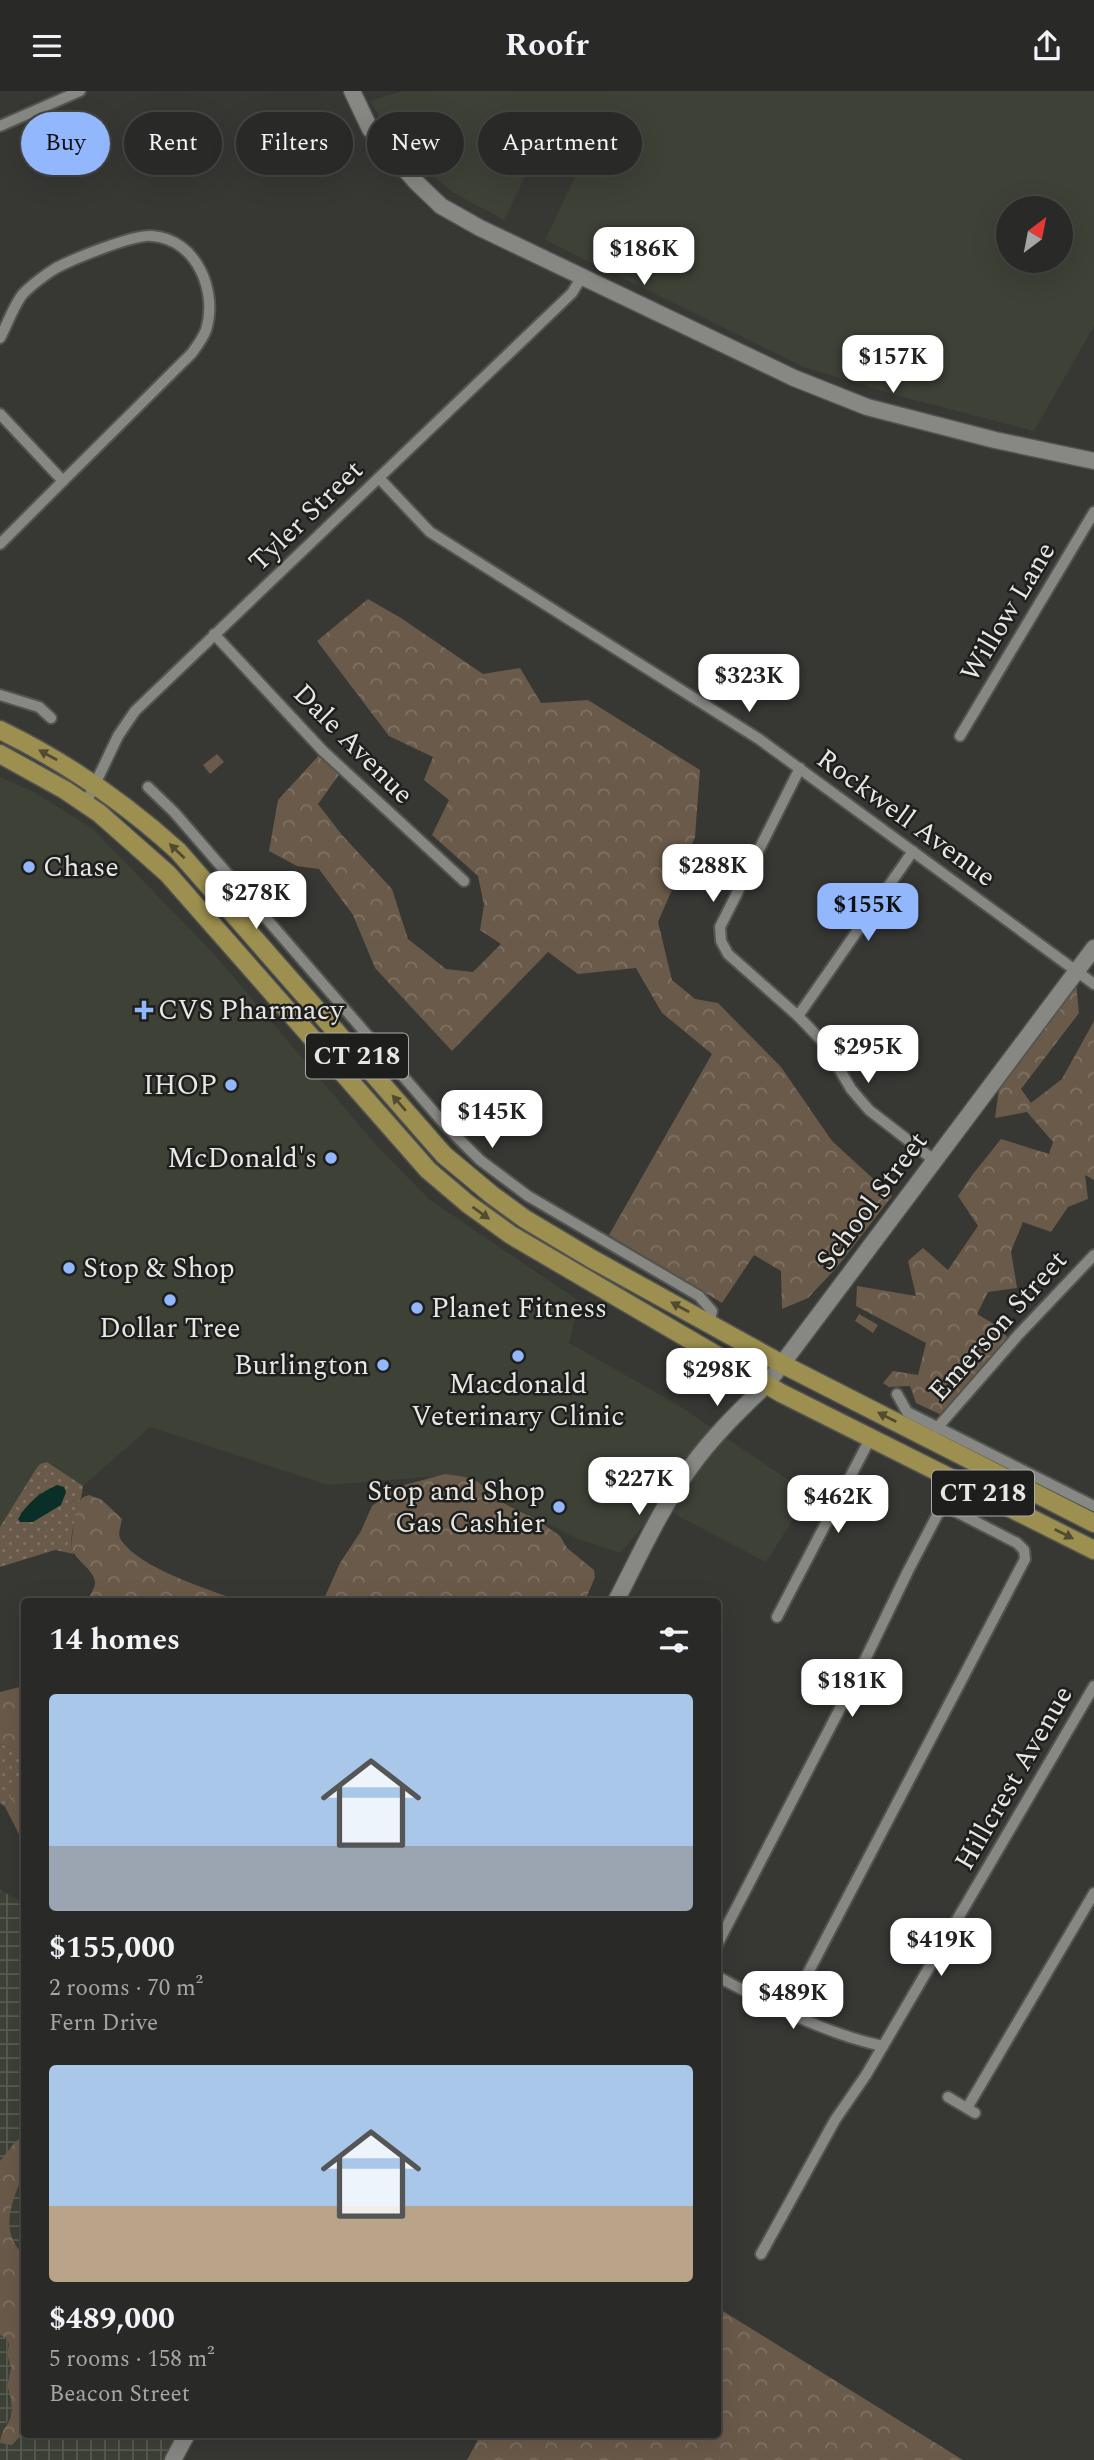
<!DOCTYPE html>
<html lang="en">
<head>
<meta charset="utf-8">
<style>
	:root { --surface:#292a27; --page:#31322f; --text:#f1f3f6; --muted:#a5a7a7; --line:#454644; --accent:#93b7fd }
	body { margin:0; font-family:Spectral,serif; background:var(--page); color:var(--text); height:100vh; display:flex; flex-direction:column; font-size:26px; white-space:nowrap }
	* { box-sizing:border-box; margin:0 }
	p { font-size:23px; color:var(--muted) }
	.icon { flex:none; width:38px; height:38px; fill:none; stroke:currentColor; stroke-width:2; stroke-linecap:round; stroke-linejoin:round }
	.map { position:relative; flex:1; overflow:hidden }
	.panel { position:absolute; left:21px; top:1507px; width:700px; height:840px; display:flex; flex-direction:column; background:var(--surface); border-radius:7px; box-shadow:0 7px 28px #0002,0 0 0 2px var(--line) }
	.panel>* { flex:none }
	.top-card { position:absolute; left:21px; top:21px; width:700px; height:63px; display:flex; gap:14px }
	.needle { width:46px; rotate:32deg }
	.tools { position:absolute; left:996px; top:105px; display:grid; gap:14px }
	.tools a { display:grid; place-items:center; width:77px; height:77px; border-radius:50%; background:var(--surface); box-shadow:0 7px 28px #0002,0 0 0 2px var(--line); font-size:35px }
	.price { position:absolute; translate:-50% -60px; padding:0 16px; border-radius:14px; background:#fff; color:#222; font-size:23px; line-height:46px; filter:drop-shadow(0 2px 4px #0008) }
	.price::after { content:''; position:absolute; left:50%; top:42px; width:21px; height:16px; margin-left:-10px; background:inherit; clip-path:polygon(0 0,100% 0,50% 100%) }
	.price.current { background:var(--accent); color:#111 }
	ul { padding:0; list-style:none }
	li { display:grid; align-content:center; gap:14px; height:371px; padding:0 28px }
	li span { display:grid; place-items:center; height:217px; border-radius:7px; color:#555 }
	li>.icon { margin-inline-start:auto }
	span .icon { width:126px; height:126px; fill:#fffc; stroke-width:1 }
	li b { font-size:30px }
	h2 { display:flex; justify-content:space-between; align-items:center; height:84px; padding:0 28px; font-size:30px }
	.pill { padding:0 24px; border-radius:32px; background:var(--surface); box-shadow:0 7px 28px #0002,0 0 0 2px var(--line); font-size:24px; line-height:63px }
	.pill.current { background:var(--accent); color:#111 }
	header { display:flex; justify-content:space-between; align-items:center; height:91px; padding:0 28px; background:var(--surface); font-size:32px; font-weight:700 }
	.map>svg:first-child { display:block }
	.built { fill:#3d4136; fill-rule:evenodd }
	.industrial { fill:url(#industrial-grid) }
	.grass { fill:url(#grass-dots); fill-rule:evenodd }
	.forest { fill:url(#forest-crowns) }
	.garden { fill:#6a5a49 }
	.water { fill:#0a2f28 }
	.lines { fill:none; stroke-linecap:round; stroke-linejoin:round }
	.street-casing { stroke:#525450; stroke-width:14 }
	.secondary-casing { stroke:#525450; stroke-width:19 }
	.primary-casing { stroke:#525450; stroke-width:21 }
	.street { stroke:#878883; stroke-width:10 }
	.secondary { stroke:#878883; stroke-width:16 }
	.primary { stroke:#9d8f4f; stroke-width:18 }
	.oneway { fill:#514c31 }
	.poi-dot { fill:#93b7fd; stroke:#1e1f1d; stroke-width:2.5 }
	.labels { text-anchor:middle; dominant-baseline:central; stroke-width:5; stroke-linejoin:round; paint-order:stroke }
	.shield { fill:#1e1f1d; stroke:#abaca9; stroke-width:2 }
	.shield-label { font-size:26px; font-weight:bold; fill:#e7e8e5 }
	.street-label { font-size:28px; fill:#e7e8e5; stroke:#1e1f1d }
	.poi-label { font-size:28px; fill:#e7e8e5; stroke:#1e1f1d; text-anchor:start }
</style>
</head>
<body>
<header><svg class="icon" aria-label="menu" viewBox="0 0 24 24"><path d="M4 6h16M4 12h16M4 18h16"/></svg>Roofr<svg class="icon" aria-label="share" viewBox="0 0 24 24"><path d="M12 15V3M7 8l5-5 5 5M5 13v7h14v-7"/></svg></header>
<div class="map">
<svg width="1094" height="2369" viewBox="0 0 1094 2369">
	<defs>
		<pattern id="industrial-grid" width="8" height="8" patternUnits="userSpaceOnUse" patternTransform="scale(1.75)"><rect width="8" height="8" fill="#3d4136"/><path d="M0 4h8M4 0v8" fill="none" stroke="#595c53"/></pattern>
		<pattern id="grass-dots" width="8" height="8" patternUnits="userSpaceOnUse" patternTransform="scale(1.75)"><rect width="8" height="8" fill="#6a5a49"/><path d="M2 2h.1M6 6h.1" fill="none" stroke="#7f7263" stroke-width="1.8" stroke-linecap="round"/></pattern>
		<pattern id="forest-crowns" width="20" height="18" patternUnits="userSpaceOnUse" patternTransform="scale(1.75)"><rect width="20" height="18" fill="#6a5a49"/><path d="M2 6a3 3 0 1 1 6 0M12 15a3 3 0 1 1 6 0" fill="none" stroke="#7f7263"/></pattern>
	</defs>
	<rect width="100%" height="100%" fill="#373834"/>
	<!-- built -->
	<g class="built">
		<path d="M403,0h691v235l-60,105 -135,-35 -95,-29 -259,-127 30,-63 -41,-19 -30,62 -52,-28 -44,-38 -21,-25 -17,-28zM1008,117h52v53h-52z"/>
		<path d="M0,686l34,15 59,37 121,125 162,191 54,55 149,101 -10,42 109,62 131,89 -43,68 -107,-56 -38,47 -43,-14 -128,-64 -122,10 -178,-58 -67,59 -36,-23 -47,64z"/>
	</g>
	<!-- industrial -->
	<g class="industrial">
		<path d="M0,1799l24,13v32l-5,9v7l5,6v179l-9,7 -15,18z"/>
		<path d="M24,2081v83l-13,-7 -4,-6 -4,-13 5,-27z"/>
		<path d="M0,2244l6,3 3,6 -2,10 4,12 -4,20 4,6v23l-11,21z"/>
		<path d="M23,2341l1,2h152l-13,26h-163v-17l12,2z"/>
	</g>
	<!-- grass -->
	<g class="grass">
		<path d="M47,1371l36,24c-1,18 -18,51 -9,68l-19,-4 -55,17v-40l36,-58 4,-5zM41,1401l-8,30 -13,-8z"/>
		<path d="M0,1653l24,7v31l-9,5 -10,20 -5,-4z"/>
	</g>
	<!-- forest -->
	<g class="forest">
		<path d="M368,508l33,19 82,56 37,-6 21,35 47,-3 112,70 -5,67 -37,85 14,58 23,19 23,4 63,64 51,74 60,55 -54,70 -30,32 -26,11 -1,-38 -27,-16 -32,48 -113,-68 103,-181 -50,-41 -26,-45 -58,6 -30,-22 -96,99 -77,-83 -22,-53 -34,-46 -22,-3 -28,-15 9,-51 45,-49 20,18 -25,35 24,31 50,54 16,50 38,30 27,3 28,-28 -21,-14 4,-25 -6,-29 -46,-41 17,-35 -25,-20 9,-23 -44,-21 -72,-95z"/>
		<path d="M1076,891l3,31 -58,76 10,14 31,-24 32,-58v159l-9,-5 3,24 -20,8 -17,25 -28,-10 -12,29 6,37 -29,4 -11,22 24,14 10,15 -65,74 -30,-14 -6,-17 -21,1 -6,-4 10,-12 25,4 8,-32 -70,-37 1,-20 59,10 -8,-35 15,-13 25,22 30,-44 -20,-30 15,-22 28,-35 48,15 4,-12 -26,-30 -32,6 6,-45z"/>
		<path d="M445,1383l20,3 13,5 21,19 37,18 24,17 7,12 27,22 1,7 -10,24h-262l17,-38 21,-32 11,-25 25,-19z"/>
		<path d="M89,1404l13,5 20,19c-1,7 -5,15 -1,21 20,29 85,48 118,61h-153c3,-5 10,-13 9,-20 -3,-13 -19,-20 -23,-32 -2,-4 4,-44 8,-48 3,-5 4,-4 9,-6z"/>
		<path d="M24,1595v65l-24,-7v-52z"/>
		<path d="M24,1691v59l-3,-3 -16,-31 10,-21z"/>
		<path d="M24,2045c1,11 4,29 -1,39 -13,30 -23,58 1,80v177l-12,13 -12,-2c0,-12 9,-18 11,-28 1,-6 0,-23 -4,-28l4,-20 -4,-13 2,-10 -3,-6 -6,-3v-174l15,-19z"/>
		<path d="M718,2217l245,152h-496l14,-26h237z"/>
	</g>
	<!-- garden -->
	<g class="garden">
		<path d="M217,663l7,8 -14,12 -7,-9z"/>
		<path d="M859,1223l19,11 -5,8 -18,-12z"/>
	</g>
	<!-- water -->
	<path class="water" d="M57,1394l7,2 2,5 -5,13 -28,17h-13l-2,-3c9,-16 23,-27 39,-34z"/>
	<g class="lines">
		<defs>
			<g id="street">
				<path d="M0,35l80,-35"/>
				<path d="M0,247c7,-13 13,-31 22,-43 8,-9 24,-21 34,-27 17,-9 78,-34 96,-32 45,3 66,56 54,94 -3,8 -9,16 -14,23l-129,128 -63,-67"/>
				<path d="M379,387l51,54 329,207 335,245"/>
				<path d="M0,453l63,-63"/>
				<path d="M214,543l109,117 141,130"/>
				<path d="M0,604l39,12 12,11"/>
				<path d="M960,645l134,-224"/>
				<path d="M800,677l-80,159 1,14 7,13 70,62 26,27 27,46 18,21 66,51"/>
				<path d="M148,696l26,25 273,315 33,33 48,36 171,100 13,15 -3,12"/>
				<path d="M86,712l32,-67 17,-25 437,-418 9,-15"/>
				<path d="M798,925l115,-165"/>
				<path d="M897,1303l10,18 187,94"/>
				<path d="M937,1337l82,-94 75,-79"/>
				<path d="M777,1526l94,-180"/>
				<path d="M718,1852l142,-273 48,-99 48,-92"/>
				<path d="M718,1886c52,27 107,57 165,69"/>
				<path d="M788,1920l237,-452 -1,-9 -7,-7 -74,-38"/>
				<path d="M948,2006l27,16"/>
				<path d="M967,2017l127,-215"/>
				<path d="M761,2163l74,-134 31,-45 228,-389"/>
			</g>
			<g id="secondary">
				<path d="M352,0l18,38 46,53 25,24 39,22 314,150 73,29 128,33 99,21"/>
				<path d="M616,1510c23,-44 44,-92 74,-133 22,-31 50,-58 77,-84l327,-436"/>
				<path d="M173,2369l14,-26"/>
			</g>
			<g id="primary">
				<path d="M0,639c66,32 124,72 178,121l266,304 48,40 33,24 67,40 190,105 312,159"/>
				<path d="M0,663l65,36 34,23 69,61 260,296 40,34 43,31 270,158 313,157"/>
			</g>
		</defs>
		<!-- street casing -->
		<use href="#street" class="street-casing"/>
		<!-- secondary casing -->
		<use href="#secondary" class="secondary-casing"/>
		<!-- primary casing -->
		<use href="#primary" class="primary-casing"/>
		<!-- street -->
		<use href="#street" class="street"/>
		<!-- secondary -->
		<use href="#secondary" class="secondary"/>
		<!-- primary -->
		<use href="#primary" class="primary"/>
	</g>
	<!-- one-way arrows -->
	<defs><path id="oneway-solid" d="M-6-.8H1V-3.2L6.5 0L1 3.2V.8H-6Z" transform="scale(1.75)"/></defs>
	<g class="oneway">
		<use href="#oneway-solid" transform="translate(48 664) rotate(-151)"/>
		<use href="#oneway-solid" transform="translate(177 760) rotate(-136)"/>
		<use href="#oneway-solid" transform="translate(399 1012) rotate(-131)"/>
		<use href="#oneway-solid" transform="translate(481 1122) rotate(36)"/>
		<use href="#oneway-solid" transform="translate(680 1216) rotate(-151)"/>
		<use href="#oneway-solid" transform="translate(887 1326) rotate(-153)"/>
		<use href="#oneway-solid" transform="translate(1064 1443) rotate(27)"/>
	</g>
	<!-- markers -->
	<g class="poi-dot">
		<circle cx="29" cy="776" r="7"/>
		<path d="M140.5 908.5h7v7h7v7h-7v7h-7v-7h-7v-7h7z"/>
		<circle cx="231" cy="994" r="7"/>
		<circle cx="331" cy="1067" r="7"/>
		<circle cx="69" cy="1177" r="7"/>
		<circle cx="170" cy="1209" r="7"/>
		<circle cx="417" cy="1217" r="7"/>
		<circle cx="518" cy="1265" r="7"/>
		<circle cx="383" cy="1274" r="7"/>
		<circle cx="559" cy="1416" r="7"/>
	</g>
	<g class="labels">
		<!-- shield labels -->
		<g class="shield">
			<rect x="306" y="942.5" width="102" height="45" rx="5"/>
			<rect x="932" y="1379.5" width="102" height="45" rx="5"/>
		</g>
		<g class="shield-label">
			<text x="357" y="965">CT 218</text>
			<text x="983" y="1402">CT 218</text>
		</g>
		<!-- street labels -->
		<g class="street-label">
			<text transform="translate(306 425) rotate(-44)">Tyler Street</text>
			<text transform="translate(1008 521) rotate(-59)">Willow Lane</text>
			<text transform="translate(353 653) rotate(45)">Dale Avenue</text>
			<text transform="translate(906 727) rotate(36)">Rockwell Avenue</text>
			<text transform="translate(872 1110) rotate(-53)">School Street</text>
			<text transform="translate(998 1235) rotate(-48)">Emerson Street</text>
			<text transform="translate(1014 1687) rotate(-60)">Hillcrest Avenue</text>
		</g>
		<!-- poi labels -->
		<g class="poi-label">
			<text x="43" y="776">Chase</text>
			<text x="158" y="919">CVS Pharmacy</text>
			<text x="217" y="994" text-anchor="end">IHOP</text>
			<text x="317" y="1067" text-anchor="end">McDonald's</text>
			<text x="83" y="1177">Stop &amp; Shop</text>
			<text x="431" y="1217">Planet Fitness</text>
			<text x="170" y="1237" text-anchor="middle">Dollar Tree</text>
			<text x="369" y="1274" text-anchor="end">Burlington</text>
			<text x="518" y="1293" text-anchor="middle">Macdonald<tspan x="518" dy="32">Veterinary Clinic</tspan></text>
			<text x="545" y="1400" text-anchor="end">Stop and Shop<tspan x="545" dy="32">Gas Cashier</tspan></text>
		</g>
	</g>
</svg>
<div class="tools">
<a><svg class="needle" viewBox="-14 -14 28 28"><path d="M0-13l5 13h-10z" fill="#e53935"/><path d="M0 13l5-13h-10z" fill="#a5a7a7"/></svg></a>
</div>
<b class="price" style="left:644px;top:196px">$186K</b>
<b class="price" style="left:893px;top:304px">$157K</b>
<b class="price" style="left:749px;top:623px">$323K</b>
<b class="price" style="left:713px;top:813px">$288K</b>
<b class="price" style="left:256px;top:840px">$278K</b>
<b class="price current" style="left:868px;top:852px">$155K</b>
<b class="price" style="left:868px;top:994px">$295K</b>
<b class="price" style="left:492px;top:1059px">$145K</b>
<b class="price" style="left:717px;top:1317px">$298K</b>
<b class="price" style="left:639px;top:1426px">$227K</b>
<b class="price" style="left:838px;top:1444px">$462K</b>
<b class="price" style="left:852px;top:1628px">$181K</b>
<b class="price" style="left:941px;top:1887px">$419K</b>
<b class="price" style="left:793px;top:1940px">$489K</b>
<div class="top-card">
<a class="pill current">Buy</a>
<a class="pill">Rent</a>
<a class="pill">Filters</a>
<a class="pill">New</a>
<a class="pill">Apartment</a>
</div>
<section class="panel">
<h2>14 homes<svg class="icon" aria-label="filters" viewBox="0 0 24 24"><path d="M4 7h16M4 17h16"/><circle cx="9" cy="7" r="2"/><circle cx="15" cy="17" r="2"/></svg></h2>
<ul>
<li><span style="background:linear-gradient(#a9c7e8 70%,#9aa5b1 0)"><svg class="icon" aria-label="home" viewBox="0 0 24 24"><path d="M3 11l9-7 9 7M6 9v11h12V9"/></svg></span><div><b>$155,000</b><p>2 rooms · 70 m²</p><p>Fern Drive</p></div></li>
<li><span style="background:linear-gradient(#a9c7e8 65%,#b9a48a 0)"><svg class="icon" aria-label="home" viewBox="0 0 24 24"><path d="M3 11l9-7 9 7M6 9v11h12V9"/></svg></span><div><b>$489,000</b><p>5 rooms · 158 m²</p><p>Beacon Street</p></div></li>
</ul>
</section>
</div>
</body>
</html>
